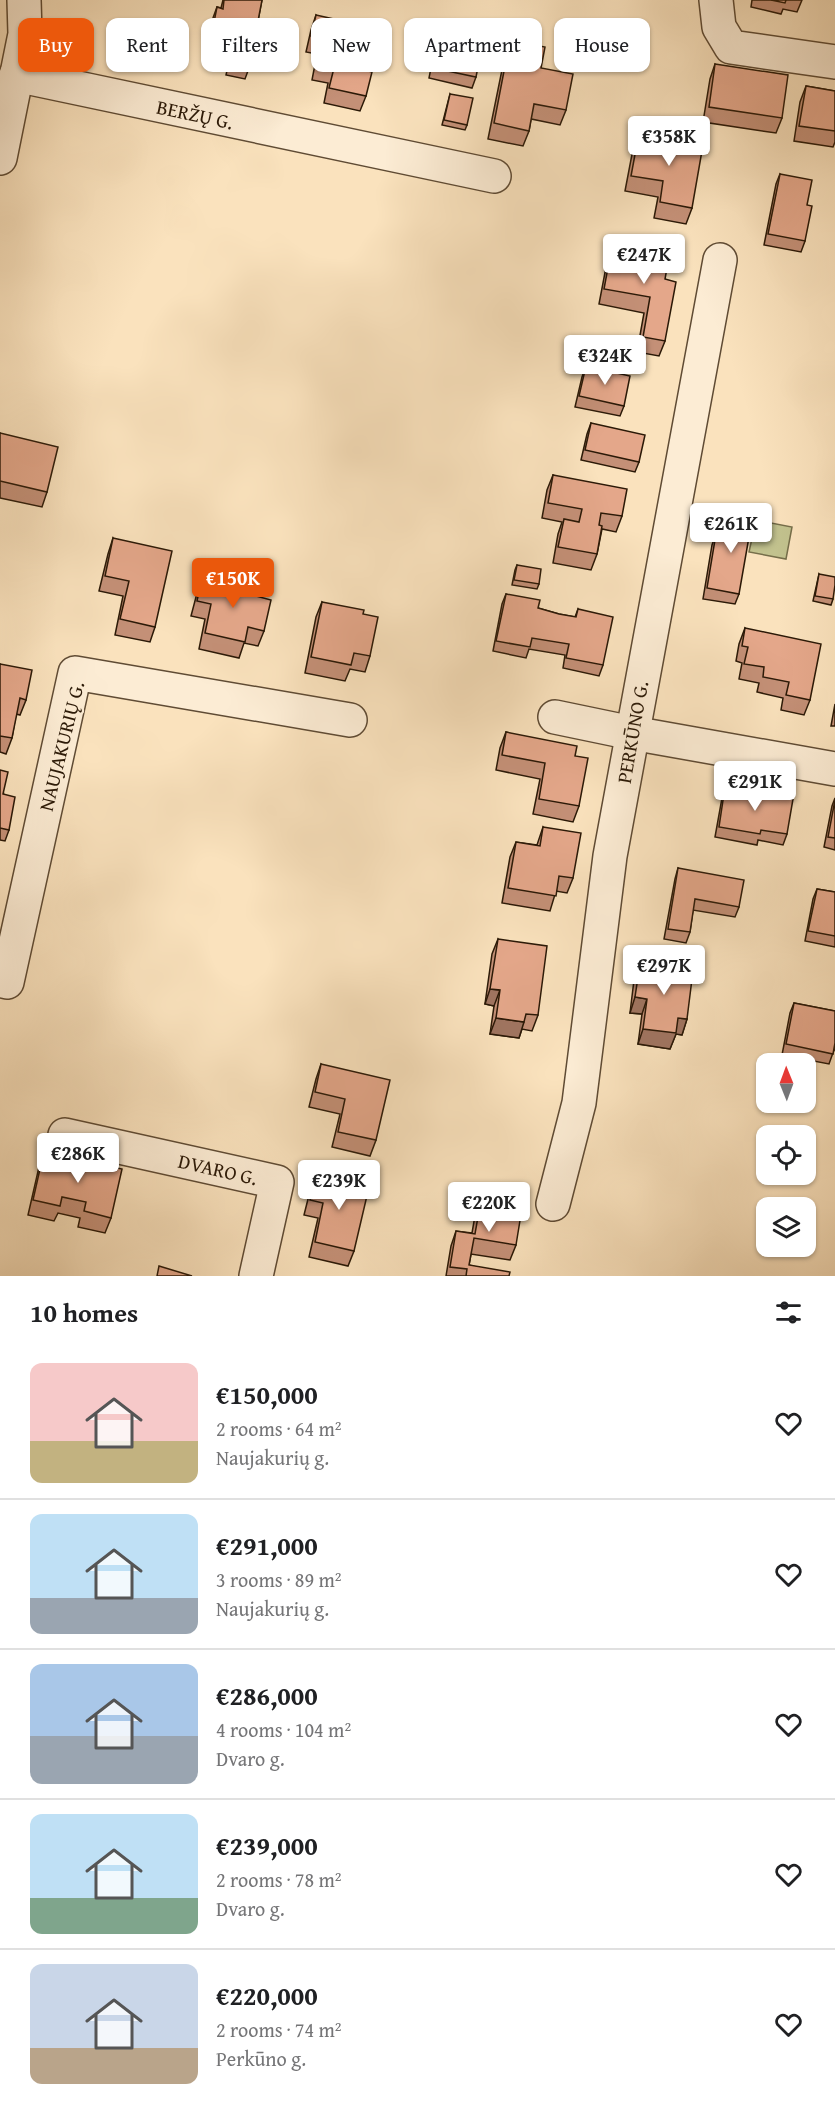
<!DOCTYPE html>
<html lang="en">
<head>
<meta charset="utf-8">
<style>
	:root { --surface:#fff; --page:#f6f6f6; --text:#202124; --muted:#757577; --line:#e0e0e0; --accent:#ea580c }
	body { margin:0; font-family:"Gentium Book Plus",serif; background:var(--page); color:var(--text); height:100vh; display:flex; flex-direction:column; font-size:22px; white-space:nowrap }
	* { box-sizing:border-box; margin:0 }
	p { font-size:20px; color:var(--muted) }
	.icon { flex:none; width:33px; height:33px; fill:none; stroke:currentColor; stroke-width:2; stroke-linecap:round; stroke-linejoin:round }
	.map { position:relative; height:1276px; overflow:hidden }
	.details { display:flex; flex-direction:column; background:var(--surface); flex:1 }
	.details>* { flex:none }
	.banner { position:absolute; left:18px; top:18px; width:800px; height:54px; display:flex; gap:12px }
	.needle { width:39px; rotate:359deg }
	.buttons { position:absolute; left:756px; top:1053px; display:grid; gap:12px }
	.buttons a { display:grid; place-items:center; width:60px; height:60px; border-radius:12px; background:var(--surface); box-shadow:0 2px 4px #0004; font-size:30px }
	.price { position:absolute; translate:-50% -51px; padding:0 14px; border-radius:6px; background:#fff; color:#222; font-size:20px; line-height:39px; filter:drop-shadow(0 2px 3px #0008) }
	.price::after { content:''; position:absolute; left:50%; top:36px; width:18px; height:14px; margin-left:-9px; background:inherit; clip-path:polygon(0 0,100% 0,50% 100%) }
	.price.active { background:var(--accent); color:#fff }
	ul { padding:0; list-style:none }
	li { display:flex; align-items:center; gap:18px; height:150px; padding:0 30px }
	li+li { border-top:2px solid var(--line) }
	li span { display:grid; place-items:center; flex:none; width:168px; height:120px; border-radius:12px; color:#555 }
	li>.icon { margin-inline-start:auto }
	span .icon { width:72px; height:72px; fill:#fffc; stroke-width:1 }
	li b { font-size:26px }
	h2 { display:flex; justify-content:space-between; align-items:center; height:72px; padding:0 30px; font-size:26px }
	.chip { padding:0 21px; border-radius:12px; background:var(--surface); box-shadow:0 2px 4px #0004; font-size:21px; line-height:54px }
	.chip.active { background:var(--accent); color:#fff }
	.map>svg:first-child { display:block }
	.park { fill:#c2c28e; stroke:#766e4a; stroke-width:1.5 }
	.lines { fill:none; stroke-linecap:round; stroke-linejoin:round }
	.minor-casing { stroke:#5f4b34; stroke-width:36 }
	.minor { stroke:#fcecd4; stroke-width:33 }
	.wall { fill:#c49077; stroke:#2b1907; stroke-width:1.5 }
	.shaded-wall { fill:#a07561; stroke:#2b1907; stroke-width:1.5 }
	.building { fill:#e4a78a; stroke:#2b1907; stroke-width:1.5 }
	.labels { text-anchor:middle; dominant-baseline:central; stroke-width:4.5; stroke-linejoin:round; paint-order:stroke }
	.street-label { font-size:20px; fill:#2b1907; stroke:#fcecd4 }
</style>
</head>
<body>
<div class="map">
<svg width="835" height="1276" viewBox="0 0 835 1276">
	<rect width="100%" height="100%" fill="#fae2bd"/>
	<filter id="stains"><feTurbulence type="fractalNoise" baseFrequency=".00333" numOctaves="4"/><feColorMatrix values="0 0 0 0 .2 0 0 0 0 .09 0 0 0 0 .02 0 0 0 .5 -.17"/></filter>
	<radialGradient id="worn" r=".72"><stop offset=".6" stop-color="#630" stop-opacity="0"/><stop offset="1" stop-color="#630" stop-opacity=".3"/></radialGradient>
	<!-- park -->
	<path class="park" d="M756,520l36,7 -6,32 -37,-7z"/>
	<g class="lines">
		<defs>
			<g id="minor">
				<path d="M716,0l3,27 12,20 104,15"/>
				<path d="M16,75l478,101"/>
				<path d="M0,158l25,-124 -1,-34"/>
				<path d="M555,717l77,16 203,36"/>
				<path d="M0,980l7,2 68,-309 275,47"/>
				<path d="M65,1135l212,47 -21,94"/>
				<path d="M553,1204l26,-101 31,-247 110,-596"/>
			</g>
		</defs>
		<!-- minor casing -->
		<use href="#minor" class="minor-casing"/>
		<!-- minor -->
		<use href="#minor" class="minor"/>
	</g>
	<!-- wall -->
	<g class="wall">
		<path d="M223,0h39l-13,68 -4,11 -19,-4 4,-17 -24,-5 7,-35 4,-11 4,1z"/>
		<path d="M752,0h50l-5,12 -14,-3 -2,5 -30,-7z"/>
		<path d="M316,15l45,54 5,27 -6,15 -36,-8 4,-20 -16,-3 5,-26 -11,-2 5,-22z"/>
		<path d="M440,33l36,44 -4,11 -43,-10 7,-35z"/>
		<path d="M510,40l31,28 25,42 -6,15 -29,-6 -2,12 -6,15 -35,-7 17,-84z"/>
		<path d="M715,64l67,54 -6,15 -73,-11 7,-43z"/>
		<path d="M806,86l29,5v51l-2,5 -39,-6 6,-39z"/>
		<path d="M450,94l17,31 -2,5 -23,-5z"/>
		<path d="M639,133l53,75 -6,16 -32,-6 4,-21 -33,-6 8,-42z"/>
		<path d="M780,174l27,31 -2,36 -4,11 -37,-7 12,-61z"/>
		<path d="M612,246l53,33v62l-6,15 -22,-4 7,-39 -45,-9 8,-42z"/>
		<path d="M586,366l38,40 -4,10 -45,-9 7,-30z"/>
		<path d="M591,423l48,39 -4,10 -54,-12 6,-26z"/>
		<path d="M0,433l47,59 -5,15 -42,-9z"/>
		<path d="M553,475l69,41 -6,16 -14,-3 -5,25 -6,16 -38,-7 5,-29 4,-12 -20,-4 5,-28z"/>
		<path d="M729,510l10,84 -4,10 -32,-5 9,-54 4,-11 7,1 2,-14z"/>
		<path d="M113,538l42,89 -5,15 -35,-7 8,-39 -24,-5 9,-37z"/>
		<path d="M517,565l22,19 -2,5 -25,-4 3,-15z"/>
		<path d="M819,574l14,25 -2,6 -18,-4z"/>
		<path d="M201,582l55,14 8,35 -6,15 -14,-3 -5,15 -40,-9 6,-30 -14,-3 5,-19z"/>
		<path d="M506,594l32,14 21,6 16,3 3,-8 25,56 -4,11 -36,-8 2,-13 -36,-6 -3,9 -33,-7 9,-47z"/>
		<path d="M322,602l48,54 -5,16 -15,-3 -5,12 -40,-8 11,-56z"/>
		<path d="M745,628l65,72 -6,15 -23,-5 2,-12 -26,-6 2,-9 -20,-4 3,-16 -6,-2 3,-17z"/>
		<path d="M0,664l26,36 -6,15 -4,-1 -4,24 -6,16 -6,-2z"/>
		<path d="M835,704v22h-4z"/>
		<path d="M506,732l69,24 4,50 -6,16 -40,-8 7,-35 -44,-9 4,-22z"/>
		<path d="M0,770l9,60 -4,11 -5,-1z"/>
		<path d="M725,787l62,47 -4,11 -25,-5 -1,5 -42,-8 7,-39z"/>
		<path d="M835,798v52l-11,-3 8,-41z"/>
		<path d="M543,827l30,51 -6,15 -11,-2 -6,20 -48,-8 8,-46 6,-15 21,3z"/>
		<path d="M678,868l61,39 -4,10 -42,-7 -3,22 -4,11 -22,-4 11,-60z"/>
		<path d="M817,889l18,3v55l-30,-6 8,-42z"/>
		<path d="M498,939l40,76 -6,16 -10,-2 -3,9 -29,-4 4,-28 -9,-2 7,-50z"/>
		<path d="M640,964l47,55 -5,16 -6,-1 -6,15 -32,-5 4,-30 -12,-1 4,-33z"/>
		<path d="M794,1003l41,8v39h-1l-5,14 -47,-9 8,-42z"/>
		<path d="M321,1064l55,76 -6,16 -38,-9 8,-33 -31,-7 7,-28z"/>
		<path d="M44,1151l25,14 23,5 3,-7 16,55 -6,15 -27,-6 2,-9 -22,-5 -4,8 -26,-6 11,-48z"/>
		<path d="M316,1175l38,76 -6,15 -39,-9 9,-39 -14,-3 6,-24z"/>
		<path d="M482,1194l34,51 -6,15 -39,-6 -2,11 40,11h-63l5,-30 5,-15 16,2 4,-23z"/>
	</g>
	<!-- shaded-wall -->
	<g class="shaded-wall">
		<path d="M490,989l10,1 -6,16 -9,-2z"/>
		<path d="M635,997l12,2 -5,15 -12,-1z"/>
		<path d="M496,1018l28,4 -5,16 -29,-4z"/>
		<path d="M678,1018l9,1 -5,16 -6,-1 -6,15 -32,-5 5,-15z"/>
	</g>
	<!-- building -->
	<g class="building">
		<path d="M224,0h38l-13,68 -19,-4 4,-17 -24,-5 7,-35 6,2z"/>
		<path d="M771,0h15l-1,3z"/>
		<path d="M316,15l54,12 -9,42 11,3 -6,24 -37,-8 5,-20 -17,-4 6,-25 -12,-3z"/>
		<path d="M440,33l43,9 -7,35 -43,-9z"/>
		<path d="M510,40l35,7 -4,21 32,6 -7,36 -32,-6 -5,27 -35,-8z"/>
		<path d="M715,64l73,11 -6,43 -73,-11z"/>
		<path d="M806,86l29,5v40l-36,-5z"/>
		<path d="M450,94l23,4 -6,27 -23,-5z"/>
		<path d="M639,133l64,12 -11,63 -32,-6 3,-21 -32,-5z"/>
		<path d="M780,174l32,6 -5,25 5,1 -7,35 -37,-7z"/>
		<path d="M612,246l57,11 -4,22 11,3 -11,59 -22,-4 7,-40 -46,-8z"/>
		<path d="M586,366l44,10 -6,30 -45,-10z"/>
		<path d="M591,423l54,12 -6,27 -54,-12z"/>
		<path d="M0,433l58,14 -11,45 -47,-11z"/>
		<path d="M553,475l74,14 -5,27 -21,-3 -2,12 3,1 -5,28 -39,-7 6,-28 15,3 3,-13 -34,-6z"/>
		<path d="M729,510l24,4 -14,80 -32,-6 9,-54 9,2z"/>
		<path d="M113,538l59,13 -17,76 -35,-8 9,-38 -24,-5z"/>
		<path d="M517,565l24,4 -2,15 -25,-4z"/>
		<path d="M819,574l16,3v8l-2,14 -18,-3z"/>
		<path d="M216,579l42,10 -2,7 15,4 -7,31 -16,-4 -3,15 -40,-9 6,-29 -14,-3 4,-19 14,2z"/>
		<path d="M506,594l34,6 -2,8 21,6 17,3 2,-8 35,8 -10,48 -37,-7 3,-14 -37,-6 -2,9 -34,-6z"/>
		<path d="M322,602l42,8 -1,4 15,3 -8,39 -16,-3 -3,12 -40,-8z"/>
		<path d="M745,628l76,16 -11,56 -24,-5 3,-13 -26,-5 1,-10 -20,-3 4,-17 -6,-1z"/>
		<path d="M0,664l32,6 -6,30 -6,-2 -8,40 -12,-2z"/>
		<path d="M506,732l71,14 -2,10 13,2 -9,48 -40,-7 6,-36 -43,-8z"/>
		<path d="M0,770l8,2 -5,22 12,3 -6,33 -9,-2z"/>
		<path d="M725,787l68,12 -6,35 -26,-4 -1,4 -41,-7z"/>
		<path d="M835,800v38l-7,-1z"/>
		<path d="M543,827l38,6 -8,45 -14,-2 -3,20 -48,-8 8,-46 24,4z"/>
		<path d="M678,868l66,12 -5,27 -44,-8 -5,33 -22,-3z"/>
		<path d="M817,889l18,3v44l-27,-5z"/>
		<path d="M498,939l49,7 -9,69 -12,-1 -2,8 -28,-4 4,-28 -10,-1z"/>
		<path d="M640,964l53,7 -6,48 -9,-1 -2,15 -33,-4 4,-30 -12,-2z"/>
		<path d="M794,1003l41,8v32l-2,11 -47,-10z"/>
		<path d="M321,1064l69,16 -14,60 -38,-8 7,-33 -30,-7z"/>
		<path d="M44,1151l27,6 -2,8 24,5 2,-7 27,6 -11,49 -27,-7 2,-9 -24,-5 -2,9 -27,-6z"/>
		<path d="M316,1175l53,12 -15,64 -39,-9 8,-39 -13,-3z"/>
		<path d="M482,1194l41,8 -7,43 -42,-7 -5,27 41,7 -1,4h-43l1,-7 -17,-2 6,-36 19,3z"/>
		<path d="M159,1266l33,10h-35z"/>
	</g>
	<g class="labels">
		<!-- street labels -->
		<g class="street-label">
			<text transform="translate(195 114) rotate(12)">BERŽŲ G.</text>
			<text transform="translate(632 732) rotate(-80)">PERKŪNO G.</text>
			<text transform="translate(61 746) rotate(-76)">NAUJAKURIŲ G.</text>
			<text transform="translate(218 1169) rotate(13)">DVARO G.</text>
		</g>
	</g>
	<rect width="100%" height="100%" filter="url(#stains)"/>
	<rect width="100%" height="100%" fill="url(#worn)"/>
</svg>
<div class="buttons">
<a><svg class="needle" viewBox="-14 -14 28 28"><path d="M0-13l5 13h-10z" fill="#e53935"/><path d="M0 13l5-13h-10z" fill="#757577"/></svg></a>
<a><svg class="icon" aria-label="locate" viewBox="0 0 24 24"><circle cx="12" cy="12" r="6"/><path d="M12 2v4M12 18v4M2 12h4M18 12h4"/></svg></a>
<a><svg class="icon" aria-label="layers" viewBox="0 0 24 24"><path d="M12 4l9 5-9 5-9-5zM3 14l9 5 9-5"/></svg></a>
</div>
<b class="price" style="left:669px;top:167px">€358K</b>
<b class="price" style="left:644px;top:285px">€247K</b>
<b class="price" style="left:605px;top:386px">€324K</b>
<b class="price" style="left:731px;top:554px">€261K</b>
<b class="price active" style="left:233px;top:609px">€150K</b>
<b class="price" style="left:755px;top:812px">€291K</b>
<b class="price" style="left:664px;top:996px">€297K</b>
<b class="price" style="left:78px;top:1184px">€286K</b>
<b class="price" style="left:339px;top:1211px">€239K</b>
<b class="price" style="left:489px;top:1233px">€220K</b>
<div class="banner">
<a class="chip active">Buy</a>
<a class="chip">Rent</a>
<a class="chip">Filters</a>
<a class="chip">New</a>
<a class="chip">Apartment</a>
<a class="chip">House</a>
</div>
</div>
<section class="details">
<h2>10 homes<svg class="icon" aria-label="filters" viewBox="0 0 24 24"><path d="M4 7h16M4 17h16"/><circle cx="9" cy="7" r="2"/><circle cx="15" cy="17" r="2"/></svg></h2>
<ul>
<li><span style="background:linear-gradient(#f6c9c9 65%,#c2b280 0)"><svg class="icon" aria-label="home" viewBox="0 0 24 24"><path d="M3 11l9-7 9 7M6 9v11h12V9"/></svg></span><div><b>€150,000</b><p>2 rooms · 64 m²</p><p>Naujakurių g.</p></div><svg class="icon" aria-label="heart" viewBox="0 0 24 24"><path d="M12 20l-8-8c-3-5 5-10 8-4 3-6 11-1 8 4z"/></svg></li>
<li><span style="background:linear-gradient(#bfe0f5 70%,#9aa5b1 0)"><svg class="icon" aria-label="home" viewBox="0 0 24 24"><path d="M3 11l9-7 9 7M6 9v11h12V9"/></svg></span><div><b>€291,000</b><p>3 rooms · 89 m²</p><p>Naujakurių g.</p></div><svg class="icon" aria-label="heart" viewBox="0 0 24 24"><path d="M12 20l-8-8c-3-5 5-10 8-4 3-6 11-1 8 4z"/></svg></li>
<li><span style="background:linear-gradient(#a9c7e8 60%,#9aa5b1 0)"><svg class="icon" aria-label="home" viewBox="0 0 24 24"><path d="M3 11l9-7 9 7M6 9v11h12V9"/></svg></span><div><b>€286,000</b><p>4 rooms · 104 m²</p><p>Dvaro g.</p></div><svg class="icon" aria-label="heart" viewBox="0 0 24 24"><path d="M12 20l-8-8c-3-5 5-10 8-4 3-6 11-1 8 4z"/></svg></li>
<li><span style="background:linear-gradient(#bfe0f5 70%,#7fa58c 0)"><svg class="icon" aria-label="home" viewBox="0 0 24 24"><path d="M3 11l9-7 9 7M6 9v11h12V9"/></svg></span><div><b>€239,000</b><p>2 rooms · 78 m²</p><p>Dvaro g.</p></div><svg class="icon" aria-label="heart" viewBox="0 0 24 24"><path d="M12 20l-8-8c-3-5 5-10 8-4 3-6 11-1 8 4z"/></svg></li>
<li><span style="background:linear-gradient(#c9d6e8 70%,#b9a48a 0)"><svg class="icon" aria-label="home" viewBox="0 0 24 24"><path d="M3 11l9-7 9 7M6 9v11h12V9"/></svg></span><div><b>€220,000</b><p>2 rooms · 74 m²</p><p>Perkūno g.</p></div><svg class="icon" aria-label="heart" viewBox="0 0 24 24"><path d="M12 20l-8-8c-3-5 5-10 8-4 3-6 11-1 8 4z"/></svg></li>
</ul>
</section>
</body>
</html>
